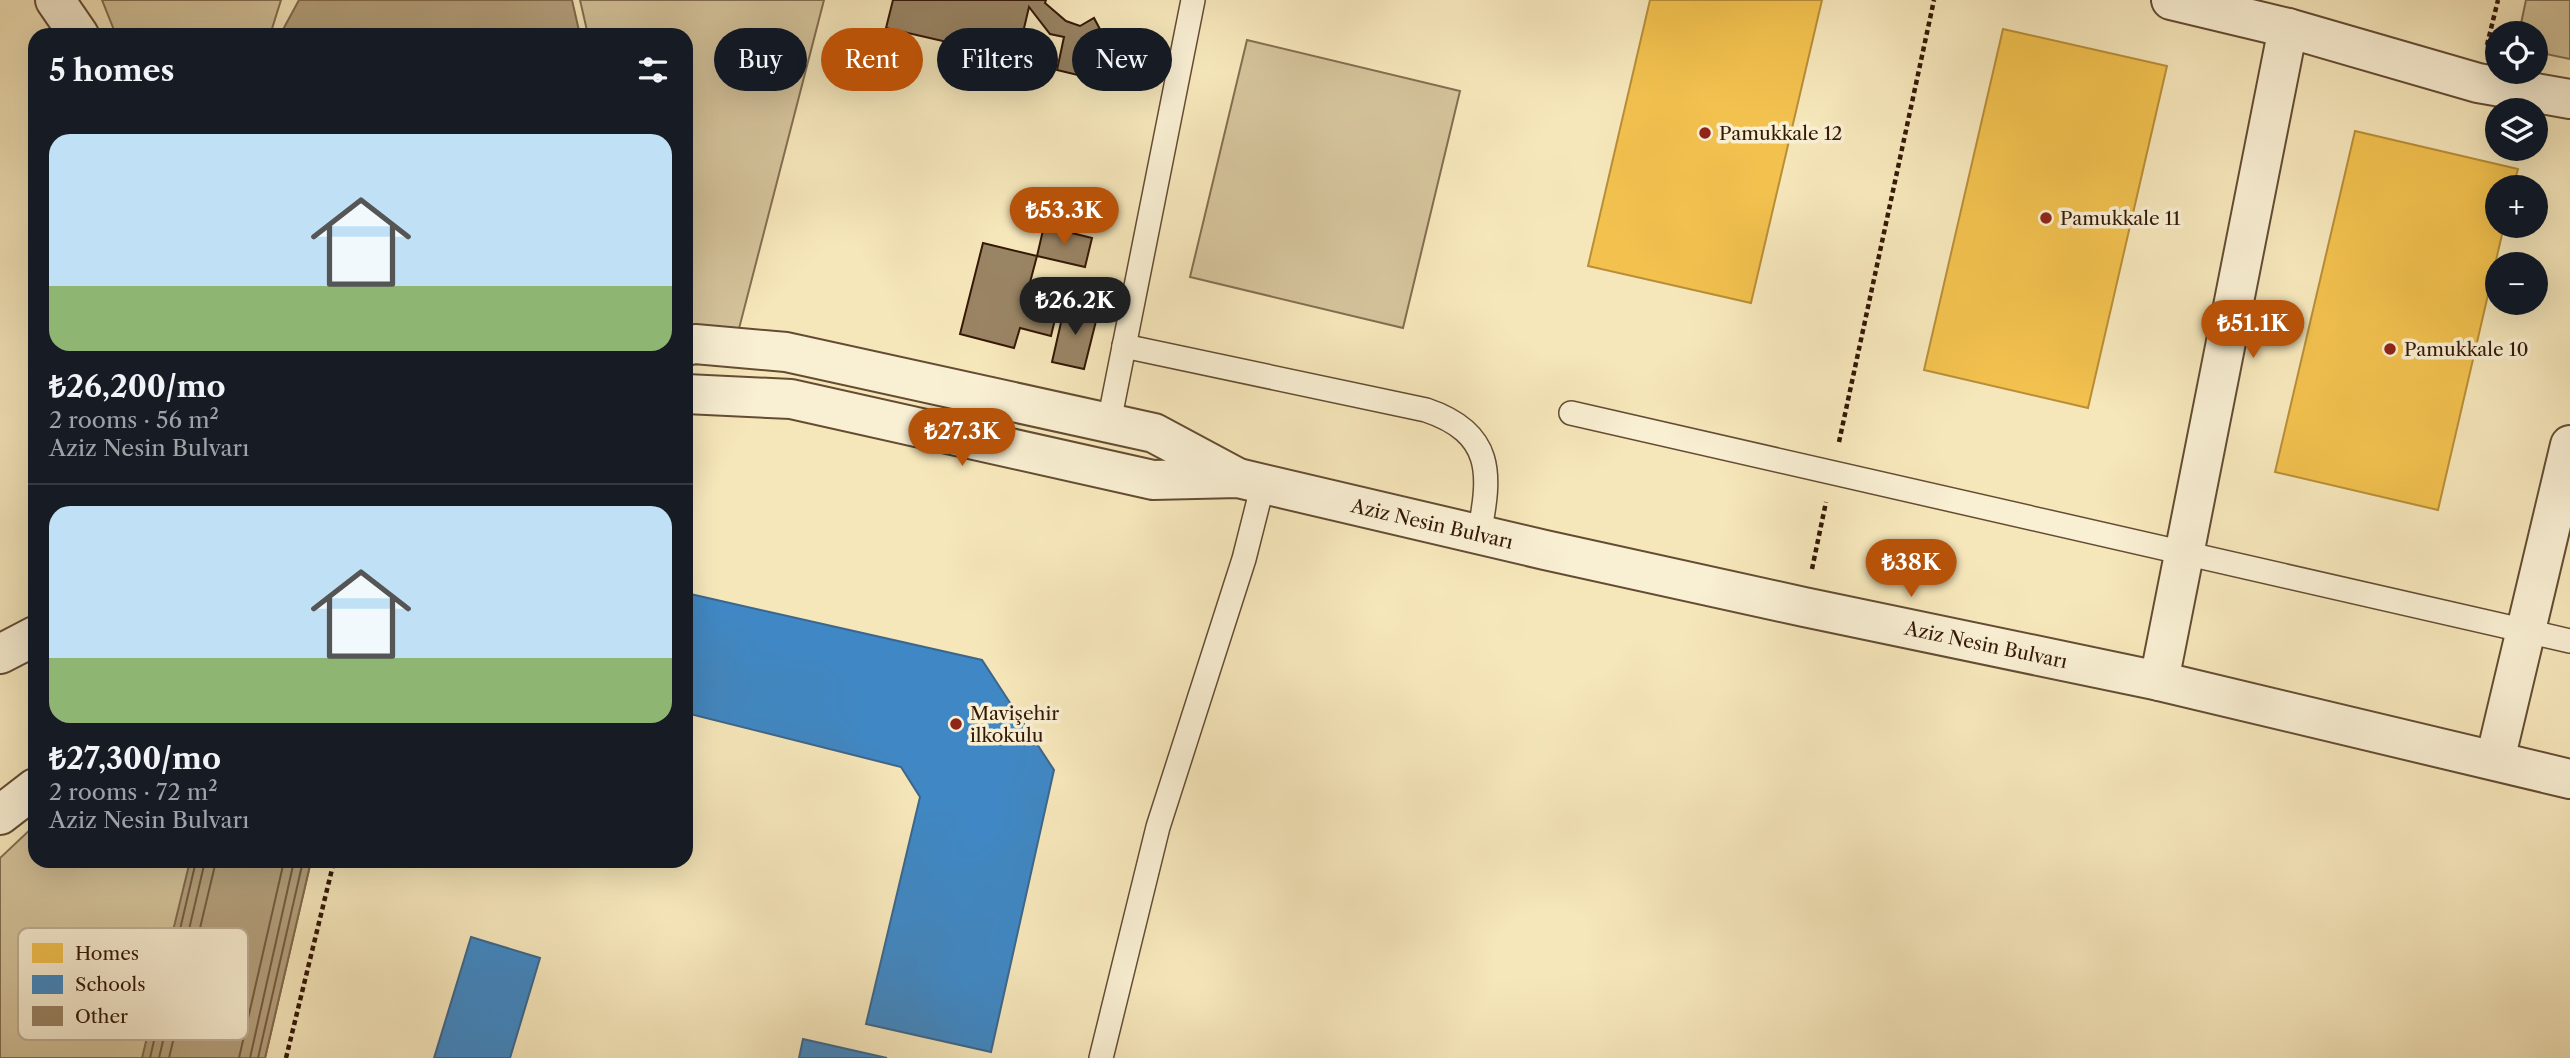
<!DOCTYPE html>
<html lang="en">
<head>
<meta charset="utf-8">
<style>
	:root { --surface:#171b24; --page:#242831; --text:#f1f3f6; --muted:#9ea1a6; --line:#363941; --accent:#b45309 }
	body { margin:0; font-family:"Libre Caslon Text",serif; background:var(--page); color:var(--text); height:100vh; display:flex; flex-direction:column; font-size:26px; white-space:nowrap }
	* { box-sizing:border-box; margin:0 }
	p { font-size:23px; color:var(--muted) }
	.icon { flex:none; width:38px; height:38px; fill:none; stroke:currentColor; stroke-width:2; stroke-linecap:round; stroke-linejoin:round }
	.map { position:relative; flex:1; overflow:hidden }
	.drawer { position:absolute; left:28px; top:28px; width:665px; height:840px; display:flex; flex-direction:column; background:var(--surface); border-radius:21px; box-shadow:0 7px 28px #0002 }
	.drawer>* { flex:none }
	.top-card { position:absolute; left:714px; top:28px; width:665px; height:63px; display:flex; gap:14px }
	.controls { position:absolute; left:2485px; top:21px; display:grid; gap:14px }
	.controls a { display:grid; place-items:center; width:63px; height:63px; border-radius:50%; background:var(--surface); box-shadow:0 7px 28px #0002; font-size:35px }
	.price { position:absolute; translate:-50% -60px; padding:0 16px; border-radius:24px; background:var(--accent); color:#fff; font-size:23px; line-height:46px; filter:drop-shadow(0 2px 4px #0008) }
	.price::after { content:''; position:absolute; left:50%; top:42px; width:21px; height:16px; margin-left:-10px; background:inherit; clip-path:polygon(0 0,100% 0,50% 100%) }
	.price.active { background:#222; color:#fff }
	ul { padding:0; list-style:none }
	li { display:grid; align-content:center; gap:14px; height:371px; padding:0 21px }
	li+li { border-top:2px solid var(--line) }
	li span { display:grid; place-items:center; height:217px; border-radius:21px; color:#555 }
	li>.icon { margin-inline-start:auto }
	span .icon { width:126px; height:126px; fill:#fffc; stroke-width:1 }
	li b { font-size:30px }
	h2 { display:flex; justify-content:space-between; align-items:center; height:84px; padding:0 21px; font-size:30px }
	.chip { padding:0 24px; border-radius:32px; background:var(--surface); box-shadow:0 7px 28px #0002; font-size:24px; line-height:63px }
	.chip.active { background:var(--accent); color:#fff }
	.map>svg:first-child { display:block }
	.green { fill:#d5c49c; stroke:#846e51; stroke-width:2 }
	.water { fill:#b4a17d; stroke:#816a4d; stroke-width:2 }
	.homes { fill:#f2c14e; stroke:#b98e38; stroke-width:2 }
	.schools { fill:#3f88c5; stroke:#3c668c; stroke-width:2 }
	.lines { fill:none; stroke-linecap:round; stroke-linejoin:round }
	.shore { stroke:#745c42; stroke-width:2 }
	.building { fill:#998464; stroke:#341806; stroke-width:2 }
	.service-casing { stroke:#644c33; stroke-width:26 }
	.minor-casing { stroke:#644c33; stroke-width:42 }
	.path { stroke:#341806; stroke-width:4.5; stroke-dasharray:5 3.5; stroke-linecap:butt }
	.service { stroke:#f9efd3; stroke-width:23 }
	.minor { stroke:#f9efd3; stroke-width:38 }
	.poi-dot { fill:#8f2418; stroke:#f9efd3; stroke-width:2.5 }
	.labels { text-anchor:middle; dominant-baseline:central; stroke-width:7; stroke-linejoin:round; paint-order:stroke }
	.poi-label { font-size:19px; fill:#341806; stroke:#f9efd3; text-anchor:start }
	.street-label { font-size:19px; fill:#341806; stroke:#f9efd3 }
	.key { fill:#f9efd3; stroke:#beae96; stroke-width:2 }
	.key-label { font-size:19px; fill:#341806 }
</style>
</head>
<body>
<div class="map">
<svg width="2570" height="1058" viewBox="0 0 2570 1058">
	<rect width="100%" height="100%" fill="#f6e7bb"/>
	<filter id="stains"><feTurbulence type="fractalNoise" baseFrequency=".00286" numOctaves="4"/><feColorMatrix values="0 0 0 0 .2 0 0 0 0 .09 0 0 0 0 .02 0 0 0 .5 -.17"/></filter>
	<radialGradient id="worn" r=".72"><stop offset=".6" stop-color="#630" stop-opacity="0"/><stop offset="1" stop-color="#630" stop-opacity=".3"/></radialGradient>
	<!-- green -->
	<g class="green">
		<path d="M102,0h179l-11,35h-154z"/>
		<path d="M580,0h244l-90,348 -48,9v-322h-98z"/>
		<path d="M2526,0h44v59l-34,-7v-19h-17z"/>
		<path d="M1247,40l213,51 -57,237 -213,-51z"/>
		<path d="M35,825v36h276l-46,197h-265v-200z"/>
	</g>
	<!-- water -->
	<g class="water">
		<path d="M299,0h273l8,35h-300z"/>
		<path d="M190,861h121l-46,197h-123z"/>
	</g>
	<!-- homes -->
	<g class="homes">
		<path d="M1650,0h172l-71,303 -163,-37z"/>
		<path d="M2003,29l164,37 -79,342 -164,-38z"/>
		<path d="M2355,131l163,38 -5,18h-16v39h7l-66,284 -163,-38z"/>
	</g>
	<!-- schools -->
	<g class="schools">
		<path d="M686,593l296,67 72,110 -63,282 -125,-28 54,-227 -19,-30 -215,-54z"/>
		<path d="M471,937l69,21 -30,100h-76z"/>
		<path d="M803,1039l84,19h-88z"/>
	</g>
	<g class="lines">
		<!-- shore -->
		<g class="shore">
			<path d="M150,1058l46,-197"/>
			<path d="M159,1058l46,-197"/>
			<path d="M169,1058l47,-197"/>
			<path d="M239,1058l45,-197"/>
			<path d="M250,1058l44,-197"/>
			<path d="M258,1058l45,-197"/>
		</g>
	</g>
	<!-- building -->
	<g class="building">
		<path d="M893,0h153l-1,3 21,18 14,5 14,-8 8,15 32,7 -10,46 -67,-16 7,-33 -14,-3 -21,-27 -12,51 -131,-30z"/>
		<path d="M1044,226l48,12 -7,29 -48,-11z"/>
		<path d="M983,243l54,13 -9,34 32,8 -9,38 -31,-8 -6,20 -54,-14z"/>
		<path d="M1065,305l33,8 -14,56 -32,-7z"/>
	</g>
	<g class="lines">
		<defs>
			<g id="service">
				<path d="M1124,346l302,64c68,23 65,64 53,124"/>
				<path d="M1571,413l999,228"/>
				<path d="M1109,422l84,-422"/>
				<path d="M1101,1058l57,-231 86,-268 19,-75"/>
			</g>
			<g id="minor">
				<path d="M55,0l24,35"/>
				<path d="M2171,0l117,28 190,55 92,16"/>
				<path d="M686,346l9,-2 91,8 368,81 82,44"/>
				<path d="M686,394l105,5 362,81 85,-2 307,72 259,57 355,74 411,98"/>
				<path d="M0,654l35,-18"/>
				<path d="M2159,681l129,-653"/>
				<path d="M2495,760l75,-315"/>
				<path d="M0,815l35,-27"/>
			</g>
		</defs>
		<!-- service casing -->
		<use href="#service" class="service-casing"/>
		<!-- minor casing -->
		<use href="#minor" class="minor-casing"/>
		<!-- path -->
		<g class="path">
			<path d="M2487,45l11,-45"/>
			<path d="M1839,442l95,-442"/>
			<path d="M1812,569l14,-67"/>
			<path d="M286,1058l48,-197"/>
		</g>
		<!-- service -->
		<use href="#service" class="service"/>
		<!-- minor -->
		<use href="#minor" class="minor"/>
	</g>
	<!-- markers -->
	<g class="poi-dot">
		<circle cx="1705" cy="133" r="7"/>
		<circle cx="2046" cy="218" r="7"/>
		<circle cx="2390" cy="349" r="7"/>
		<circle cx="956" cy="724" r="7"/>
	</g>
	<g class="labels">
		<!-- poi labels -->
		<g class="poi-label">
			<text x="1719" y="133">Pamukkale 12</text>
			<text x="2060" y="218">Pamukkale 11</text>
			<text x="2404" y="349">Pamukkale 10</text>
			<text x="970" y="713">Mavişehir<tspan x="970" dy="22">ilkokulu</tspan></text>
		</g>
		<!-- street labels -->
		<g class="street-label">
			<text transform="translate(1432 524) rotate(13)">Aziz Nesin Bulvarı</text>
			<text transform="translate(1986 645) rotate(12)">Aziz Nesin Bulvarı</text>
		</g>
	</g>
	<!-- legend -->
	<rect x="18" y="928" width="230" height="112" rx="10" class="key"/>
	<rect x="32" y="943" width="31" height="20" fill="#f2c14e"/>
	<rect x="32" y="975" width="31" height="19" fill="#3f88c5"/>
	<rect x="32" y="1006" width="31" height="20" fill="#998464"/>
	<g class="key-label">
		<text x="75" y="960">Homes</text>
		<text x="75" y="991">Schools</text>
		<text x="75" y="1023">Other</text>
	</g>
	<rect width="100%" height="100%" filter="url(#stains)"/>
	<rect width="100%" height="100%" fill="url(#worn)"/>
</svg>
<div class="controls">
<a><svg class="icon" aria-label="locate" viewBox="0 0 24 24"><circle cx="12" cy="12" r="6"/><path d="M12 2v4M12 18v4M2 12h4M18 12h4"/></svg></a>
<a><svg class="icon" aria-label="layers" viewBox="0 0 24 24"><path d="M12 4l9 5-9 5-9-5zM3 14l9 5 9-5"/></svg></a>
<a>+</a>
<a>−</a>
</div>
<b class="price" style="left:1064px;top:247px">₺53.3K</b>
<b class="price active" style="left:1075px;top:337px">₺26.2K</b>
<b class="price" style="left:2253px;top:360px">₺51.1K</b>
<b class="price" style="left:962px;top:468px">₺27.3K</b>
<b class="price" style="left:1911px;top:599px">₺38K</b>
<div class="top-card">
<a class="chip">Buy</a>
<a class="chip active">Rent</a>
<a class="chip">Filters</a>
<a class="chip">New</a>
</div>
<section class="drawer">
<h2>5 homes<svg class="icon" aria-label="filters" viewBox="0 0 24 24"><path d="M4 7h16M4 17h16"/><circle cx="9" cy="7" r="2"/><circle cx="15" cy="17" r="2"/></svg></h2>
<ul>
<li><span style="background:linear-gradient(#bfe0f5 70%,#8fb573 0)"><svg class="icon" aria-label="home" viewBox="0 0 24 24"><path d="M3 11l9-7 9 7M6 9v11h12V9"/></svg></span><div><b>₺26,200/mo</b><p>2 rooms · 56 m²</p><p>Aziz Nesin Bulvarı</p></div></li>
<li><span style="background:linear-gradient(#bfe0f5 70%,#8fb573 0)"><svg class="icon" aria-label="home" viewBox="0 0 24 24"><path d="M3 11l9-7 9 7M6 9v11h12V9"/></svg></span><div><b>₺27,300/mo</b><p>2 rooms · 72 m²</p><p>Aziz Nesin Bulvarı</p></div></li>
</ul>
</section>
</div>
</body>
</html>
